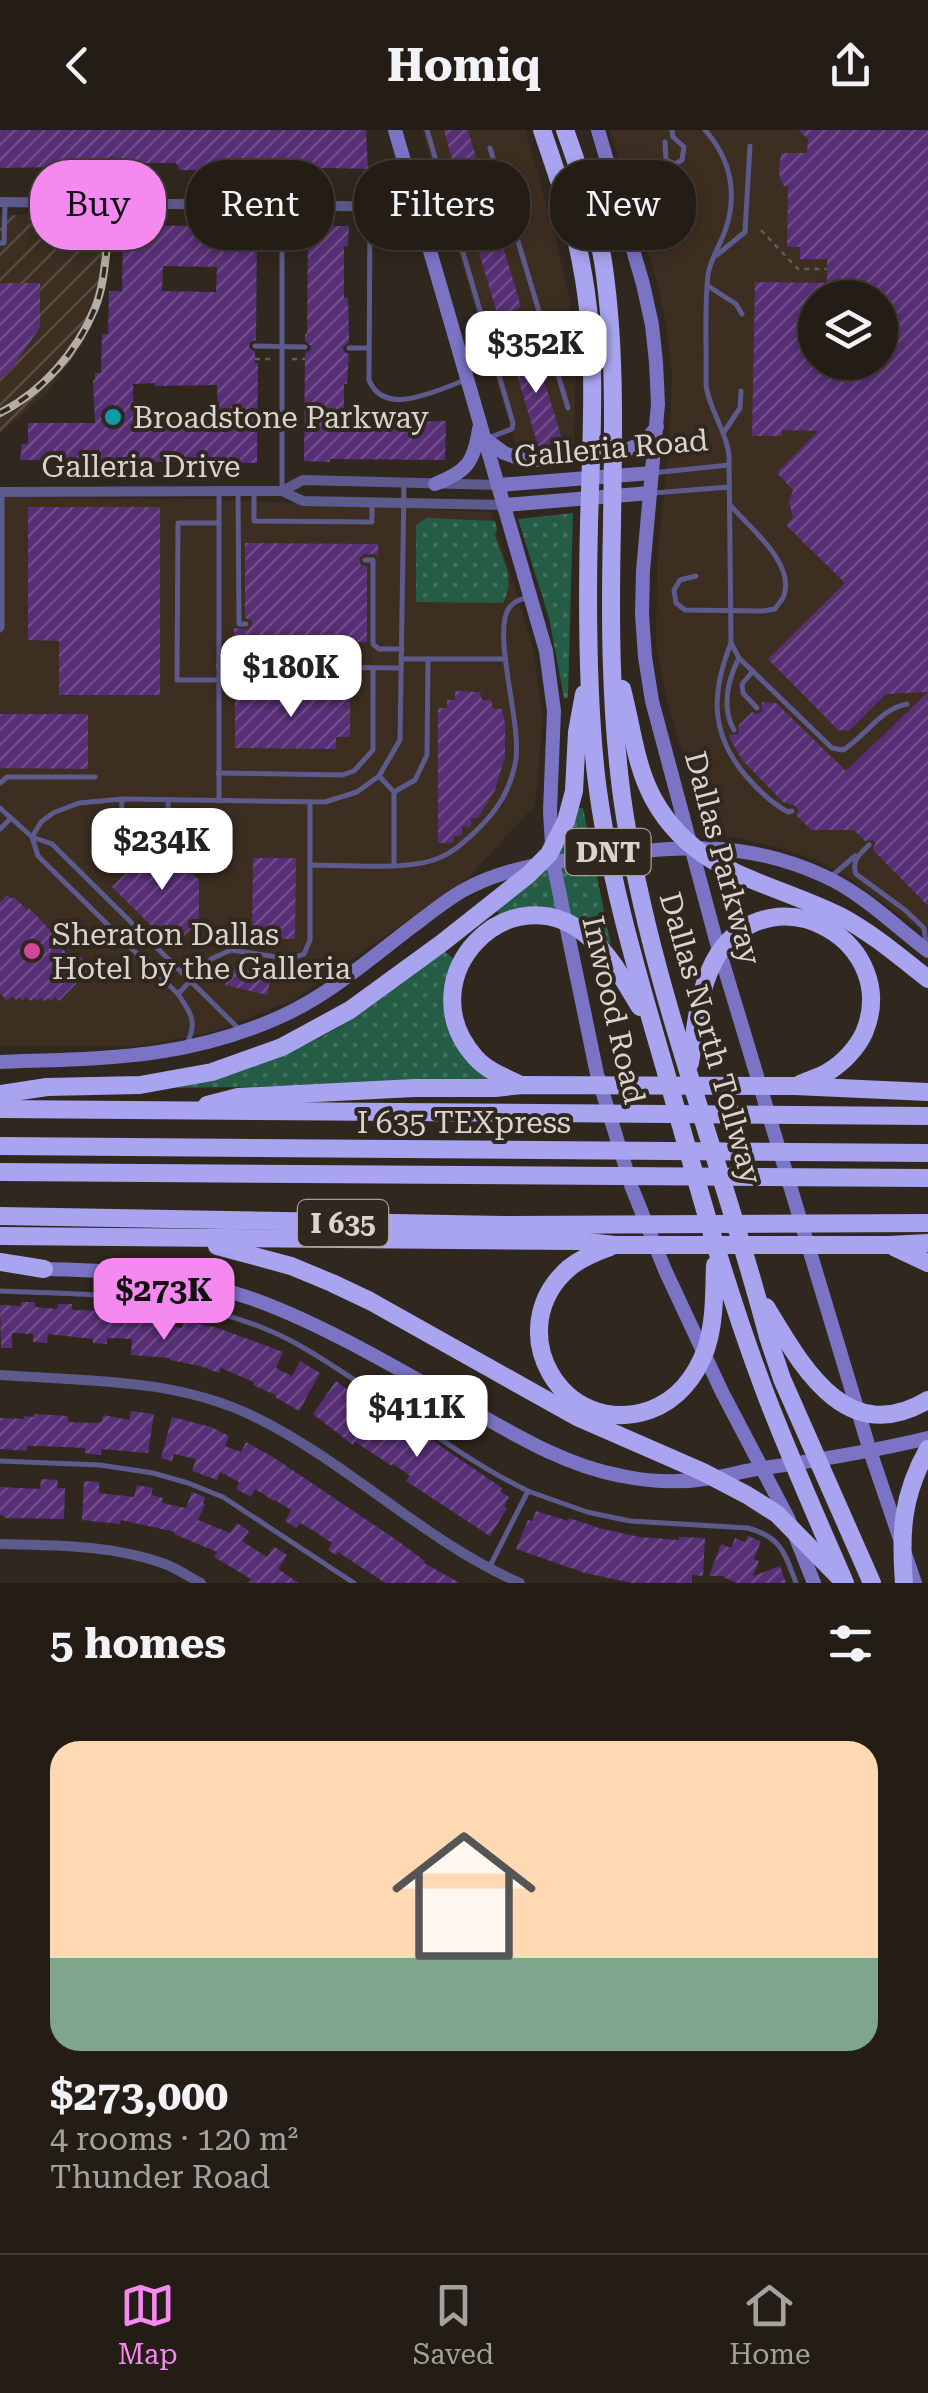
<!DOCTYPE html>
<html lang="en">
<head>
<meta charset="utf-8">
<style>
	:root { --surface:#241d16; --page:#302a23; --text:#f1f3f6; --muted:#a3a2a1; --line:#413b35; --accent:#f589ef }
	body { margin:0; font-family:"Roboto Serif",serif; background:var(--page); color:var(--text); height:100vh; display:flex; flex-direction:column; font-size:38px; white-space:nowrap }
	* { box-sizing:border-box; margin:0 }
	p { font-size:32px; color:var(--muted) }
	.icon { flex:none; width:55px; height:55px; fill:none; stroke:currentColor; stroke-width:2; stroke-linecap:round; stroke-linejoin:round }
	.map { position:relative; height:1453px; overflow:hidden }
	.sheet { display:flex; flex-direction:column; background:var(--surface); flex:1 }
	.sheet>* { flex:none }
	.banner { position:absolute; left:30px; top:30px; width:870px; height:90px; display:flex; gap:20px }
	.fabs { position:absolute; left:798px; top:150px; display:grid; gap:20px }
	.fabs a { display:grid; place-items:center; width:100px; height:100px; border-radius:50%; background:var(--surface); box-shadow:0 5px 15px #0003,0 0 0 2px var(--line); font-size:50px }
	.price { position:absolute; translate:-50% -85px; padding:0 22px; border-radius:20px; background:#fff; color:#222; font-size:32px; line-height:65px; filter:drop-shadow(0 2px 5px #0008) }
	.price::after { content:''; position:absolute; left:50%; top:60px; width:30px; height:22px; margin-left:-15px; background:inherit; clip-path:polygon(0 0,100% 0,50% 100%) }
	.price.current { background:var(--accent); color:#111 }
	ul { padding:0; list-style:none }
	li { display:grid; align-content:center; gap:20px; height:530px; padding:0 50px }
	li span { display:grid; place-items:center; height:310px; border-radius:30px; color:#555 }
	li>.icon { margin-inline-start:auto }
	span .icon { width:180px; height:180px; fill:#fffc; stroke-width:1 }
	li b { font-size:42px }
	h2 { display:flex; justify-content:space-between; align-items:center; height:120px; padding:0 50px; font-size:42px }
	.pill { padding:0 35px; border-radius:40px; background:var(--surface); box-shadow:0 5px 15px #0003,0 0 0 2px var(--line); font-size:35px; line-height:90px }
	.pill.current { background:var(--accent); color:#111 }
	header { display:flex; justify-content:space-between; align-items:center; height:130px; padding:0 50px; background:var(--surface); font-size:45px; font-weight:700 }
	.menu { display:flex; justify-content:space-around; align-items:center; height:140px; border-top:2px solid var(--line); background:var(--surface); font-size:28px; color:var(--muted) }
	.menu a { display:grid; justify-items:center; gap:5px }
	.menu .current { color:var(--accent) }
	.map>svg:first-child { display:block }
	.built { fill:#3c2e21; fill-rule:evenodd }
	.industrial { fill:url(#industrial-furrows) }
	.grass { fill:url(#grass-dots) }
	.building { fill:url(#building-hatch); fill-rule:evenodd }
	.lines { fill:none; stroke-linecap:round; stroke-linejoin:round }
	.path { stroke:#645c54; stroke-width:2.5; stroke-dasharray:5 5; stroke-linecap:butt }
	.lane { stroke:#5d5a8d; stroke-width:5 }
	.street { stroke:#5d5a8d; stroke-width:10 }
	.secondary { stroke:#7b74c5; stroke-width:14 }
	.highway { stroke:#a9a4ef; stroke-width:18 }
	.rail-casing { stroke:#b5aea7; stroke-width:8 }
	.rail { stroke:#30271e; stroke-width:4; stroke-dasharray:11; stroke-linecap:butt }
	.culture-dot { fill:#0f9aa8; stroke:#30271e; stroke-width:4 }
	.hotel-dot { fill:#d1479c; stroke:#30271e; stroke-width:4 }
	.labels { text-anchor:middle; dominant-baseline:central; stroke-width:8; stroke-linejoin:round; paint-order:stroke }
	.shield { fill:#30271e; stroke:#a7a099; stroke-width:2.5 }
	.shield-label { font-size:28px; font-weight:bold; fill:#dad4ce }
	.poi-label { font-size:30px; fill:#dad4ce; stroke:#30271e; text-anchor:start }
	.street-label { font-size:30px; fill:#dad4ce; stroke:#30271e }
</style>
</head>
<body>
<header><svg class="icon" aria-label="back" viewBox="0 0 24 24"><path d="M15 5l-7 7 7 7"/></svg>Homiq<svg class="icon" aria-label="share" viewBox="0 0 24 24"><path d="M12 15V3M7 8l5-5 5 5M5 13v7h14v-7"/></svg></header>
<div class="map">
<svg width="928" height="1453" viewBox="0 0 928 1453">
	<defs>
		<pattern id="industrial-furrows" width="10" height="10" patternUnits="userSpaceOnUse" patternTransform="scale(2.5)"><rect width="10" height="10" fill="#3c2e21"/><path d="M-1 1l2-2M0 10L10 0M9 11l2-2" fill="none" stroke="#584b40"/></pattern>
		<pattern id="grass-dots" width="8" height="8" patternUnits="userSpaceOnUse" patternTransform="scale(2.5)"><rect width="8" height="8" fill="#245c45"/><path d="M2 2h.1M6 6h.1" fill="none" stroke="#43725f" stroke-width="1.8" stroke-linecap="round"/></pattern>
		<pattern id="building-hatch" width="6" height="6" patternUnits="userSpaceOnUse" patternTransform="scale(2.5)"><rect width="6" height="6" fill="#572f76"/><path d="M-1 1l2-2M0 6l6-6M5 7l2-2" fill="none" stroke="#6f4c88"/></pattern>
	</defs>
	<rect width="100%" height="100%" fill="#30271e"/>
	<!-- built -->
	<g class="built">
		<path d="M422,0h103l31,109 14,62 6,60 -2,83 -57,6z"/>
		<path d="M610,0h318v806l-81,-60 -30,-16 -41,-13 -63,-14 -12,-14 -34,-119 -11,-55 1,-82 12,-121 3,-67 -5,-45 -9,-45zM815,168h65v64h-65z"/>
		<path d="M0,367l203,2 288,13 41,131 11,76 -8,86 -67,73 -174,122 -85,33 -69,13h-140z"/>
	</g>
	<!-- industrial -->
	<path class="industrial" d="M113,84l-2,37 -7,38 -21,54 -36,50 -47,40v-218z"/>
	<!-- grass -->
	<g class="grass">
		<path d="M573,383l-5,185h-4l-15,-80 -31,-99z"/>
		<path d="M427,388l68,3 2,8 -2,6c6,23 22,42 8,68l-87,-1v-75l2,-4z"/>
		<path d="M577,678h6l28,137 -4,1 -23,-21 -83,-10 -5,-5z"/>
		<path d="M444,821l10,8c-25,53 -5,89 38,124l-316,5c50,-13 101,-28 147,-52 43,-23 82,-56 121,-85z"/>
	</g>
	<!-- building -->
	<g class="building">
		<path d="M0,0h366l2,39 -83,-2 -1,4 -104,-1 -4,-7h-58l-5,-6 -5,1 -2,5 -50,1 -2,3 -54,1z"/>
		<path d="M444,0h24l14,48 -23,7z"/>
		<path d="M798,0h130v776l-55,-56 2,-6 -2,-4 -8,1 -11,-11h-43l-15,-15 2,-5 -2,-4 -13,-4 -40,-41 -13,-22v-4l8,-1 1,-9 13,-13 5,2 5,-2v-10l14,1 70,68 82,-79 -42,2 -37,37 -11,-1 -70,-71 77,-76 -59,-58 7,-8 -4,-15 4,-12 -16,-17 41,-42 -36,-1v6h-30l3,-154 72,1v-24h-27v-12h-13l1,-61h-4l-4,-7 -1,-9 2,-17h26l1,-14zM815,168h65v64h-65z"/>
		<path d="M493,83l28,94 -23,10 -29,-99z"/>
		<path d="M123,95l134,2 -1,113 -6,2 -1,5 6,5v11h3l-1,100 -237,-3 2,-16h6v-21h67l-2,-43h2v-7h6l1,-39h6l1,-43h13zM163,136l54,1 -1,25 -54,-1zM155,253v3l62,-1 1,40 -24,-1v-3h-57v-18h-4v-19z"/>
		<path d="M329,96h20l-1,20h-4v52h4l1,36v8l-6,5 1,5 5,2 -2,30h-3v39l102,-2 -1,39 -115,-1v3l-26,-1 1,-108 5,-2 1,-5 -6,-5v-7h2l1,-103 21,1z"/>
		<path d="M0,153h40v44l-30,44 -10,7z"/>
		<path d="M533,215l30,97 -25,4 -28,-95z"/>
		<path d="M28,377h132v188h-101v-54l-31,-1z"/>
		<path d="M245,413l133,1v12l-4,-2h-10l-5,5 2,6 6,1v76l-133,-1v-13l13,2 5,-5 -1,-5 -6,-2z"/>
		<path d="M455,561l25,1 2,8h9l2,9h9l3,15v33l-10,33 -17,28h-7v9l-8,-1 -1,9 -8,1 -1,7h-15v-135h9v-8h8z"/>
		<path d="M235,562l115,1v44h-14v12l-101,-1z"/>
		<path d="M0,584h88v55l-88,-1z"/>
		<path d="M158,710l41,40v41l-26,26 -61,-60z"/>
		<path d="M253,728h43l-1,81 -43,-1z"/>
		<path d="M7,765l5,4 2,-2 13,13 2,-2 24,25 5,-5 11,11 -9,8 14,13 5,-5 13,13 -33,33 -4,-4 -4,4 -3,-3 -3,3 -4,-3 -4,3 -3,-3 -3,3 -5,-4 -4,4 -3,-4 -3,3 -4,-4 -5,5 -7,-8v-91z"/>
		<path d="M229,839l17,1 25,6 -4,19 -42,-10z"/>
		<path d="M21,1172h14v5l22,2 1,-5h14v6l36,1 1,-4 55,4 -2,14 20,3 2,-7 31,6 68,25 -7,16 16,8 8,-15 20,12 -21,38 -24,-14 1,-2 -23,-10 1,-3 -33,-14 -2,5 -19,-7 -30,-6v-2l-39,-3 1,-16 -25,-1v6l-14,-1v-4l-45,-5 -1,9 -14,-1v-8l-21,-1v15h-11l-1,-43 21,1z"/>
		<path d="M336,1251l20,15 -4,5 19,14 1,-2 22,15 7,-9 101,69 -2,3 9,6 -5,9 3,2 -17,28 -84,-55 4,-5 -8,-6 -9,-6 -1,2 -37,-24 -2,3 -40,-31z"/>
		<path d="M131,1281l23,3 -6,39 -47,-4v6l-16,-2v-5l-44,-2h-14v5l-27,-2v-31l24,1v-3l10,1 1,-3 33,2v6l30,1 4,-2 1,-6 26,5z"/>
		<path d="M172,1287l39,10 18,9 -4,10 16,6 5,-10 27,15 122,82 30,22 -1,2 36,20h-75l-47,-31 -2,3 -8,-5 4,-7 -18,-12 -14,-8 -4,5 -11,-7 6,-11 -16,-10 -1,1 -19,-12 -4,8 -15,-8 3,-7 -19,-10 -3,8 -25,-9 4,-12 -22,-5 -2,7 -11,-3z"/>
		<path d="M41,1349l17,1 -1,8h8l-1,31 -60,-1v-2l-4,-1v-28l40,2z"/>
		<path d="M84,1351l15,1v11l35,4 3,-12 16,3 -2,7 12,3 -1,5 24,5 6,-16 13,5 -2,6 2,1 -7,16 32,13 7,-10 12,8 -7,10 25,16 7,-10 13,8 -9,14 21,14h-51l3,-4 -37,-22 3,-5 -43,-18 1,-2 -54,-12 -1,4 -38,-4z"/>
		<path d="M536,1381l32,10 1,-3 33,11 38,8 39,3v-3l26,1 -2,38 -11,-1v8h-60l-47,-10 -69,-24 12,-29 4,1z"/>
		<path d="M748,1406l13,5 -7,18 5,2 -6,15 27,-10 6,17h-50l-14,-7h-13l12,-32 10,4 4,-10 10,4z"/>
	</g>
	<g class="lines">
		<!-- path -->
		<g class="path">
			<path d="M761,100l37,39h29"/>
			<path d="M255,229h19"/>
			<path d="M292,229h13"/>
		</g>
		<!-- lane -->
		<g class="lane">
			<path d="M427,0l86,293 -1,6 -24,9"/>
			<path d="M705,0c26,29 33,64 20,101 -5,14 -15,29 -17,44 -4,36 -1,74 -2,110 3,25 20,44 23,70l2,188 8,15 93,90 11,2c23,-14 37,-41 64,-46"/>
			<path d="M665,12l1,18 9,4 7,-4 2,-13 -11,-10 -1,-7"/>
			<path d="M490,18l78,260"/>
			<path d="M112,72v-39"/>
			<path d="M421,77h29l54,-17"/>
			<path d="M370,78l-1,172c15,38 68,10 94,1"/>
			<path d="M0,113h4l1,-38"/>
			<path d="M717,125l28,-23 5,-86"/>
			<path d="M708,156l28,18 6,10"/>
			<path d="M255,216l50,1"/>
			<path d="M349,218h20"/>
			<path d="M461,220l82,-27"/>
			<path d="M724,302l16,-24 1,-17"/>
			<path d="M652,343l77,-8"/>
			<path d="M282,358v-283"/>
			<path d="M653,363l76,-6"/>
			<path d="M238,364l1,130h7"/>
			<path d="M254,364v27l118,1v-18"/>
			<path d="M365,430h8v84l6,5h23"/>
			<path d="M696,446l-16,4 -6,10 2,13 9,7 77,1 13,-2c3,-5 8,-9 9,-14 11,-32 -35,-68 -53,-89"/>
			<path d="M0,500l2,-2v-133"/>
			<path d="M731,513c-20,50 -21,91 15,133 13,15 25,27 42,36l4,-1"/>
			<path d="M401,529h105"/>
			<path d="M218,536l182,2"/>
			<path d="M753,541l-11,13 1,9 14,15"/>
			<path d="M218,550h-41l1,-157h41"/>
			<path d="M734,600c-13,-22 -6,-51 5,-72"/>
			<path d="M218,643l124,2 12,-4 19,-21v-82"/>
			<path d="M379,646l15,16v73"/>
			<path d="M0,653l7,-6h88"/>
			<path d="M394,662l21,-12 12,-25 1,-96"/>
			<path d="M168,670l1,41"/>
			<path d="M219,671v-307"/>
			<path d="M0,678l32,29 20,7 188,186"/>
			<path d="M0,699l11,-11"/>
			<path d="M869,715c-9,9 -18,15 -13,29l49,36 19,18 2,15"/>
			<path d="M96,719l25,-16 1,-34"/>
			<path d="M310,735c34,0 99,6 129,-7 15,-6 26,-17 37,-27 22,-21 35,-42 40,-72 5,-38 -24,-126 -7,-151 5,-7 13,-9 20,-11"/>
			<path d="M833,745l22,-19"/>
			<path d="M178,864l33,-35 20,-9 59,9 14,-5 6,-14v-137"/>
			<path d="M188,911c10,-21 1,-30 -10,-47l-140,-138 -6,-19 9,-15 12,-9 26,-10 43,-4 203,3 32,-10 22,-16 21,-36 4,-257"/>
			<path d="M0,1161c100,4 206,3 297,53 80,45 149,107 231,147"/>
			<path d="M0,1331l100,4 53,8 35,10 35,14 131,86"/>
			<path d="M490,1436l38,-75 59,21 43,9 118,7c33,9 37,25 48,55"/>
		</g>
		<!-- street -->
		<g class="street">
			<path d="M0,72l418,5"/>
			<path d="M282,361l21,10 202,4"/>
			<path d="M0,362l282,-1 21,-11 196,5"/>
			<path d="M0,1245c86,6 176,3 255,42 94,46 169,124 265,166"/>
			<path d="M0,1414c54,1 114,1 165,20 13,5 24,13 36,19"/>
		</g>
		<!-- secondary -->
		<g class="secondary">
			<path d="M395,0l151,521 8,60 -4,100 3,51 44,212 35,114 33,82 57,122 66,126 26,65"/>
			<path d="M598,0l45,154 9,41 4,37 2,42 -15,167 -1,43 3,43 7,44 64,239 154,511 45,132"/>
			<path d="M485,309l19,14 23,8 102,-12 16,-8 12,-14"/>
			<path d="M435,354c31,-12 39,-21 44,-55"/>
			<path d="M499,355l153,-12"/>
			<path d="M505,375l145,-12"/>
			<path d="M0,932c102,-4 186,-2 282,-46 48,-22 89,-58 131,-90 16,-12 32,-25 49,-35 41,-23 86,-29 131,-34 85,-11 150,-18 231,19 38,17 71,50 104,75"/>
			<path d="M37,1139c72,0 157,8 224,33 66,25 134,65 196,100 52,29 105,63 165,74 29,6 61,7 90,2 18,-3 35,-8 52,-10 55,-8 110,-17 164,-30"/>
		</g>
		<!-- highway -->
		<g class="highway">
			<path d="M542,0c15,45 32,91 40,138 16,84 9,172 7,257 -2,83 -2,167 7,250 12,101 41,197 69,294 30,107 59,214 98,318 25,67 54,131 82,196"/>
			<path d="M565,0c16,45 32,91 39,138 12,85 9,172 8,257 -2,90 -2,182 10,272 26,185 99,360 146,540l14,42 90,204"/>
			<path d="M622,559c10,37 13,77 32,111 42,75 116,81 186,116 32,17 60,41 88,63"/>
			<path d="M690,933c6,-36 8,-78 29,-110 57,-83 183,-10 145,80 -7,15 -21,30 -36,39 -8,5 -19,8 -28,12"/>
			<path d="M521,955c-16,-8 -34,-14 -46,-28 -70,-79 36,-190 115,-119 22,19 35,45 50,69"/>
			<path d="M0,964l47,-7 93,-2 72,-13 70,-25 68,-37 92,-67 86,-68 21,-21 17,-33 8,-30 3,-59 7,-38"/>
			<path d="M207,975l31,-8 176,-9h81l27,-3 273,1 133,6"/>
			<path d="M0,979l928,7"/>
			<path d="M0,1016l928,7"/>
			<path d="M0,1042l928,6"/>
			<path d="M0,1086l504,9 424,-2"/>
			<path d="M0,1106l578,5 37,4h274l39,-2"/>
			<path d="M217,1116l74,20 41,17 38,18 207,116 126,55 44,23 30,19 60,61"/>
			<path d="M610,1117c-14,5 -29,11 -41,21 -70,61 -7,172 81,142 28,-10 46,-34 56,-61 9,-27 8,-56 9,-84"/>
			<path d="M894,1117l34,16"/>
			<path d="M0,1132l44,7"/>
			<path d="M766,1177c36,59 80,142 162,93"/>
			<path d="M904,1453c-4,-51 -2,-88 24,-134"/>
		</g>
		<defs>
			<path id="rail" d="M0,283c42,-21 77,-61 95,-105 9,-22 10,-47 13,-71"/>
		</defs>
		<!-- rail casing -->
		<use href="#rail" class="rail-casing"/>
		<!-- rail -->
		<use href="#rail" class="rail"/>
	</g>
	<!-- markers -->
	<circle class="culture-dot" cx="113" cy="287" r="10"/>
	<circle class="hotel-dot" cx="32" cy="821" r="10"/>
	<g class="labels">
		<!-- shield labels -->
		<g class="shield">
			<rect x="565.5" y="699" width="85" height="46" rx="8"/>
			<rect x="298" y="1070" width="90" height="46" rx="8"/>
		</g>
		<g class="shield-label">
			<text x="608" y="722">DNT</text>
			<text x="343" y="1093">I 635</text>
		</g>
		<!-- poi labels -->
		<g class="poi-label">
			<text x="133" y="287">Broadstone Parkway</text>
			<text x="52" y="804">Sheraton Dallas<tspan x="52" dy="34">Hotel by the Galleria</tspan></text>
		</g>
		<!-- street labels -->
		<g class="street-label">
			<text transform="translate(611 318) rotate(-5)">Galleria Road</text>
			<text x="141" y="336">Galleria Drive</text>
			<text transform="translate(723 728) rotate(75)">Dallas Parkway</text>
			<text transform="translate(614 880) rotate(77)">Inwood Road</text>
			<text transform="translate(711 908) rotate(74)">Dallas North Tollway</text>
			<text x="464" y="992">I 635 TEXpress</text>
		</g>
	</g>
</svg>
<div class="fabs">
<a><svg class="icon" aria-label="layers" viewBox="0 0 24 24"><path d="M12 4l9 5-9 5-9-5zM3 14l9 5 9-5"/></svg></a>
</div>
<b class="price" style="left:536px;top:266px">$352K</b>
<b class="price" style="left:291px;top:590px">$180K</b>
<b class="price" style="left:162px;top:763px">$234K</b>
<b class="price current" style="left:164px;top:1213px">$273K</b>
<b class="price" style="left:417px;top:1330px">$411K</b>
<div class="banner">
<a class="pill current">Buy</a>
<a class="pill">Rent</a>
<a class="pill">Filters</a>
<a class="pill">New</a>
</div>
</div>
<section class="sheet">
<h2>5 homes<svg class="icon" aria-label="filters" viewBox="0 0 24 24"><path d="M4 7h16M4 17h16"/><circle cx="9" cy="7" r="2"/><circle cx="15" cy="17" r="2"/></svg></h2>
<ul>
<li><span style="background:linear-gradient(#ffd9b3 70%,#7fa58c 0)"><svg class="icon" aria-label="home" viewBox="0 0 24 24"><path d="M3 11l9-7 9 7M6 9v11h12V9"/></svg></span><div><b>$273,000</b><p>4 rooms · 120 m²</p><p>Thunder Road</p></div></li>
</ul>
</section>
<nav class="menu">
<a class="current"><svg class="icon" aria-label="map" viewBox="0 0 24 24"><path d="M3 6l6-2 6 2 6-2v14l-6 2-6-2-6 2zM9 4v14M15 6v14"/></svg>Map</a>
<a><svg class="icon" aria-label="saved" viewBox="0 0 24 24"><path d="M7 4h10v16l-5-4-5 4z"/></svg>Saved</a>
<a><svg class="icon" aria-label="home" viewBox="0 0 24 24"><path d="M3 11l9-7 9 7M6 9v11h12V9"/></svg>Home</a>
</nav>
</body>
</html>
